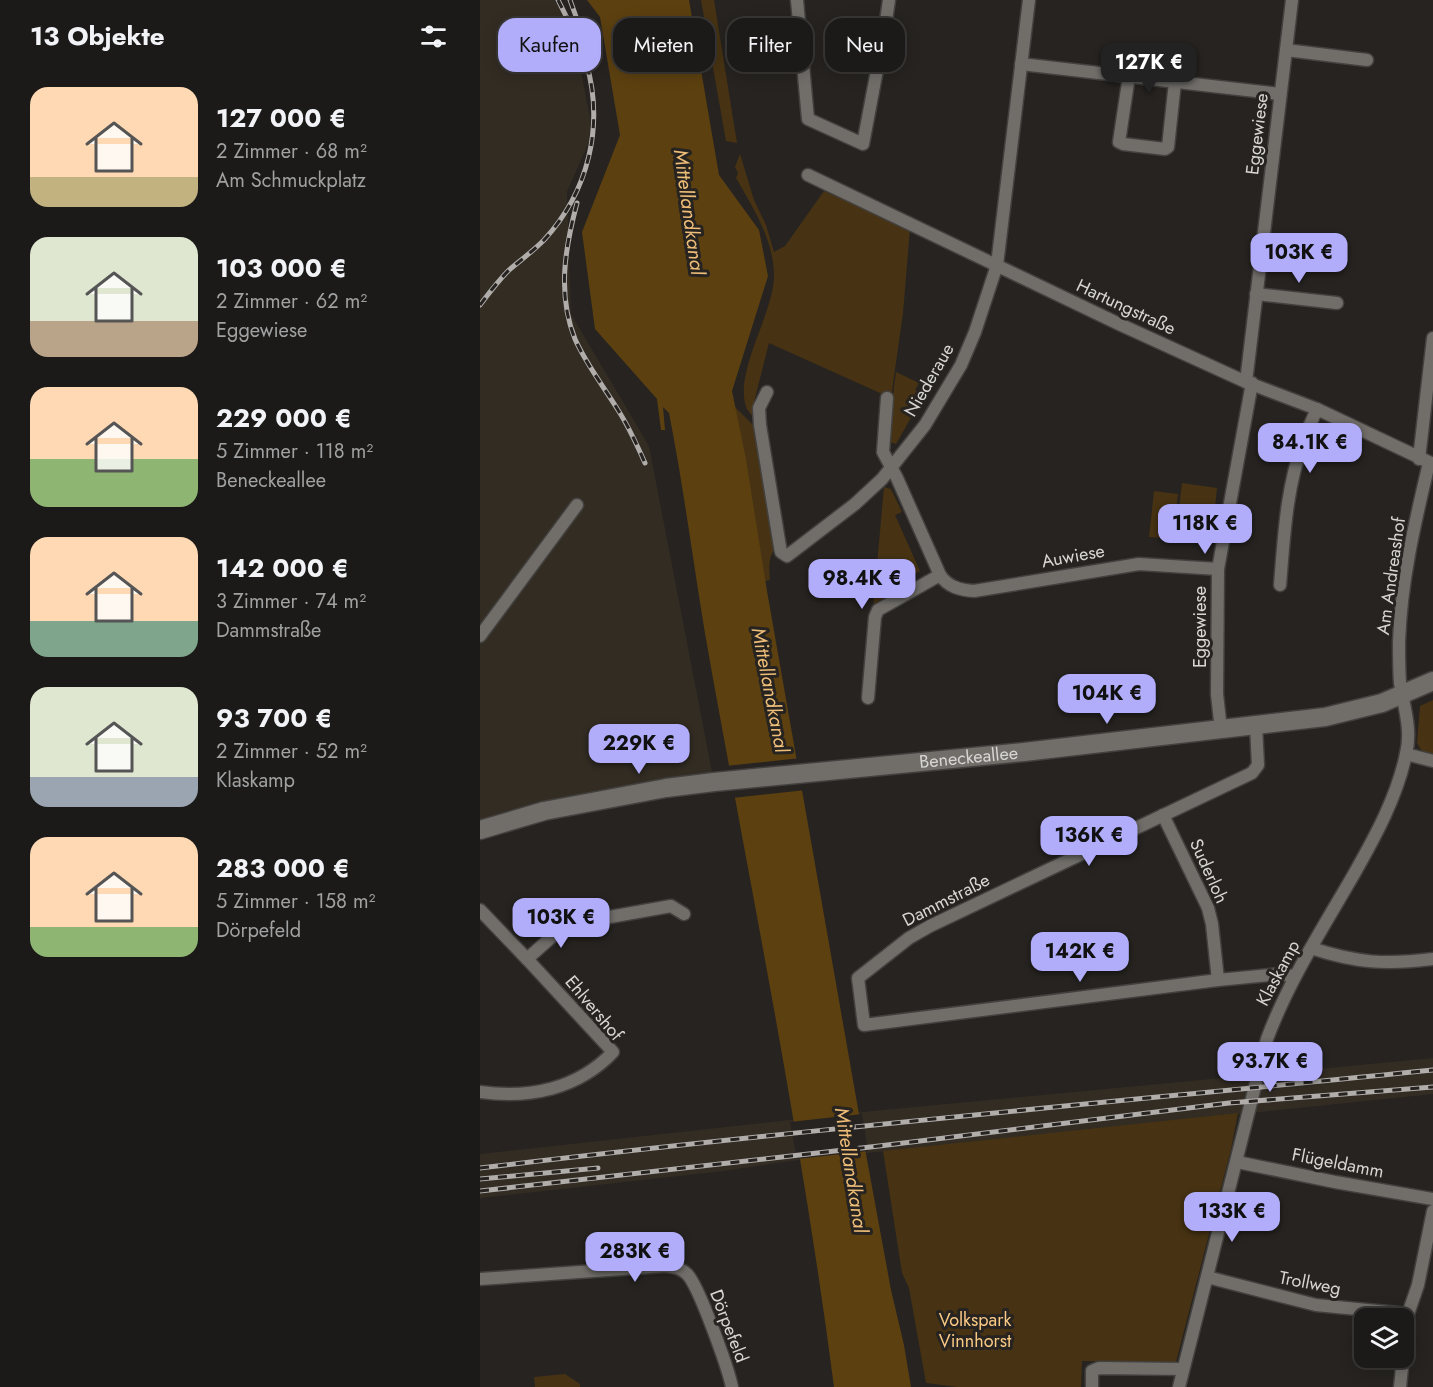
<!DOCTYPE html>
<html lang="de">
<head>
<meta charset="utf-8">
<style>
	:root { --surface:#1c1a18; --page:#252321; --text:#f1f3f6; --muted:#a0a1a2; --line:#3a3837; --accent:#b1adfa }
	body { margin:0; font-family:Jost,sans-serif; background:var(--page); color:var(--text); height:100vh; display:flex; flex-direction:column; font-size:22px; white-space:nowrap }
	* { box-sizing:border-box; margin:0 }
	p { font-size:20px; color:var(--muted) }
	.icon { flex:none; width:33px; height:33px; fill:none; stroke:currentColor; stroke-width:2; stroke-linecap:round; stroke-linejoin:round }
	.map { position:relative; flex:1; overflow:hidden }
	.sheet { display:flex; flex-direction:column; background:var(--surface); width:480px }
	.sheet>* { flex:none }
	.banner { position:absolute; left:18px; top:18px; width:570px; height:54px; display:flex; gap:12px }
	.buttons { position:absolute; left:874px; top:1308px; display:grid; gap:12px }
	.buttons a { display:grid; place-items:center; width:60px; height:60px; border-radius:12px; background:var(--surface); box-shadow:0 3px 15px #0003,0 0 0 2px var(--line); font-size:30px }
	.price { position:absolute; translate:-50% -51px; padding:0 14px; border-radius:12px; background:var(--accent); color:#111; font-size:20px; line-height:39px; filter:drop-shadow(0 2px 3px #0008) }
	.price::after { content:''; position:absolute; left:50%; top:36px; width:18px; height:14px; margin-left:-9px; background:inherit; clip-path:polygon(0 0,100% 0,50% 100%) }
	.price.current { background:#222; color:#fff }
	ul { padding:0; list-style:none }
	li { display:flex; align-items:center; gap:18px; height:150px; padding:0 30px }
	li span { display:grid; place-items:center; flex:none; width:168px; height:120px; border-radius:18px; color:#555 }
	li>.icon { margin-inline-start:auto }
	span .icon { width:72px; height:72px; fill:#fffc; stroke-width:1 }
	li b { font-size:26px }
	h2 { display:flex; justify-content:space-between; align-items:center; height:72px; padding:0 30px; font-size:26px }
	.pill { padding:0 21px; border-radius:18px; background:var(--surface); box-shadow:0 3px 15px #0003,0 0 0 2px var(--line); font-size:21px; line-height:54px }
	.pill.current { background:var(--accent); color:#111 }
	main { display:flex; flex:1; min-height:0 }
	.map>svg:first-child { display:block }
	.built { fill:#322c23 }
	.green { fill:#473313 }
	.water { fill:#5c4010 }
	.pier { fill:#262320 }
	.lines { fill:none; stroke-linecap:round; stroke-linejoin:round }
	.street-casing { stroke:#43413f; stroke-width:15 }
	.secondary-casing { stroke:#43413f; stroke-width:21 }
	.street { stroke:#716e6a; stroke-width:12 }
	.secondary { stroke:#716e6a; stroke-width:18 }
	.rail-casing { stroke:#b0adab; stroke-width:5 }
	.rail { stroke:#262320; stroke-width:3; stroke-dasharray:9; stroke-linecap:butt }
	.labels { text-anchor:middle; dominant-baseline:central; stroke-width:6; stroke-linejoin:round; paint-order:stroke }
	.street-label { font-size:18px; fill:#d8d6d4; stroke:#262320 }
	.park-label { font-size:18px; fill:#fac984; stroke:#262320 }
	.water-label { font-size:20px; font-style:italic; fill:#eebd78; stroke:#262320 }
</style>
</head>
<body>
<main>
<section class="sheet">
<h2>13 Objekte<svg class="icon" aria-label="filters" viewBox="0 0 24 24"><path d="M4 7h16M4 17h16"/><circle cx="9" cy="7" r="2"/><circle cx="15" cy="17" r="2"/></svg></h2>
<ul>
<li><span style="background:linear-gradient(#ffd9b3 75%,#c2b280 0)"><svg class="icon" aria-label="home" viewBox="0 0 24 24"><path d="M3 11l9-7 9 7M6 9v11h12V9"/></svg></span><div><b>127 000 €</b><p>2 Zimmer · 68 m²</p><p>Am Schmuckplatz</p></div></li>
<li><span style="background:linear-gradient(#dfe7d0 70%,#b9a48a 0)"><svg class="icon" aria-label="home" viewBox="0 0 24 24"><path d="M3 11l9-7 9 7M6 9v11h12V9"/></svg></span><div><b>103 000 €</b><p>2 Zimmer · 62 m²</p><p>Eggewiese</p></div></li>
<li><span style="background:linear-gradient(#ffd9b3 60%,#8fb573 0)"><svg class="icon" aria-label="home" viewBox="0 0 24 24"><path d="M3 11l9-7 9 7M6 9v11h12V9"/></svg></span><div><b>229 000 €</b><p>5 Zimmer · 118 m²</p><p>Beneckeallee</p></div></li>
<li><span style="background:linear-gradient(#ffd9b3 70%,#7fa58c 0)"><svg class="icon" aria-label="home" viewBox="0 0 24 24"><path d="M3 11l9-7 9 7M6 9v11h12V9"/></svg></span><div><b>142 000 €</b><p>3 Zimmer · 74 m²</p><p>Dammstraße</p></div></li>
<li><span style="background:linear-gradient(#dfe7d0 75%,#9aa5b1 0)"><svg class="icon" aria-label="home" viewBox="0 0 24 24"><path d="M3 11l9-7 9 7M6 9v11h12V9"/></svg></span><div><b>93 700 €</b><p>2 Zimmer · 52 m²</p><p>Klaskamp</p></div></li>
<li><span style="background:linear-gradient(#ffd9b3 75%,#8fb573 0)"><svg class="icon" aria-label="home" viewBox="0 0 24 24"><path d="M3 11l9-7 9 7M6 9v11h12V9"/></svg></span><div><b>283 000 €</b><p>5 Zimmer · 158 m²</p><p>Dörpefeld</p></div></li>
</ul>
</section>
<div class="map">
<svg width="953" height="1387" viewBox="0 0 953 1387">
	<rect width="100%" height="100%" fill="#262320"/>
	<!-- built -->
	<g class="built">
		<path d="M0,0h74l17,21 22,112 -26,59 4,122 78,132 65,336 -234,48z"/>
		<path d="M953,1058v36l-642,67 -67,10 -244,27v-44l392,-43z"/>
	</g>
	<!-- green -->
	<g class="green">
		<path d="M221,0h13l23,143 -11,-2z"/>
		<path d="M260,154l14,46 12,25 8,27 11,-6 39,-55 86,38 -7,84 -12,85 -122,-55 -15,59 2,17c-3,-3 -7,-6 -9,-10 -15,-34 27,-96 27,-133 0,-36 -21,-68 -38,-98l2,-5 -3,-6z"/>
		<path d="M416,372l23,11 -4,7 9,5 -28,49 -9,-3z"/>
		<path d="M255,407l18,18 4,2 19,120c-8,11 -7,20 -6,33l-5,1 -19,-123z"/>
		<path d="M702,483l35,5 -3,30h-7l-1,10 -29,-4z"/>
		<path d="M404,487l7,2 11,23 -7,3 25,56 -26,14 5,9 -26,15z"/>
		<path d="M674,491l24,3 -5,45 -24,-2z"/>
		<path d="M953,700v55l-10,-2 -6,-10 3,-37z"/>
		<path d="M758,1113l-7,36 -55,213 -94,-1 -1,26h-124l-31,-4 -17,-95 -7,-15 -19,-122z"/>
		<path d="M85,1374l15,10v3h-45l-1,-10z"/>
	</g>
	<!-- water -->
	<path class="water" d="M107,0h102l30,175 40,55 9,46 -36,115 14,67 21,133 99,563 25,136 13,55 7,42h-77c-31,-240 -79,-477 -122,-714 -16,-86 -26,-174 -43,-260l-6,-6 2,23h-4l-4,-31 -62,-70 -13,-97 38,-97 -20,-118z"/>
	<!-- pier -->
	<g class="pier">
		<path d="M321,758l5,32 -74,8 -6,-32z"/>
		<path d="M382,1114l6,37 -71,8 -7,-37z"/>
	</g>
	<g class="lines">
		<defs>
			<g id="street">
				<path d="M317,0l11,119 55,25 22,-116 4,-28"/>
				<path d="M806,50l81,10"/>
				<path d="M541,64l259,30"/>
				<path d="M649,76l-10,66 4,2 42,5 3,-2 7,-65"/>
				<path d="M328,175l311,149 127,58 71,27 116,55"/>
				<path d="M776,294l81,9"/>
				<path d="M766,382l46,-382"/>
				<path d="M287,392l-8,16 1,17 20,122 1,5 6,4 68,-52 27,-25 43,-54 36,-60 14,-33 22,-67 32,-265"/>
				<path d="M407,398l-4,54 14,26 43,97c8,12 20,15 34,16l165,-27 79,5"/>
				<path d="M939,459l14,-121"/>
				<path d="M800,585c4,-47 6,-97 23,-142 4,-12 9,-23 14,-34"/>
				<path d="M0,636l97,-131"/>
				<path d="M388,698l7,-81 3,-7 62,-35"/>
				<path d="M776,726l2,39 -6,8 -322,153 -21,12 -51,40 6,47 354,-45 62,-6 14,2"/>
				<path d="M741,730l-4,-36 1,-125 34,-186"/>
				<path d="M926,754l27,7"/>
				<path d="M683,815l45,93 4,16 6,56"/>
				<path d="M0,910l47,49 38,-34 106,-19 13,8"/>
				<path d="M831,948c46,15 75,17 122,11"/>
				<path d="M0,1092c49,7 98,-3 133,-40l-86,-93"/>
				<path d="M757,1162l98,20 98,17"/>
				<path d="M727,1277l109,28 92,9"/>
				<path d="M0,1279l185,-13c9,1 16,2 22,8 12,12 41,94 45,113"/>
				<path d="M924,1349l4,-35 10,-29 15,-74"/>
				<path d="M612,1387v-16l7,-3 84,1"/>
				<path d="M699,1387l88,-348c22,-59 56,-111 87,-165 21,-37 43,-77 52,-120 6,-24 -2,-47 -6,-71 -1,-14 -1,-28 -1,-41 2,-61 16,-120 30,-179"/>
				<path d="M920,1387l3,-29"/>
			</g>
			<g id="secondary">
				<path id="s1" d="M0,830l64,-19 122,-23 48,-6 310,-30 301,-35 57,-14 51,-22"/>
			</g>
		</defs>
		<!-- street casing -->
		<use href="#street" class="street-casing"/>
		<!-- secondary casing -->
		<use href="#secondary" class="secondary-casing"/>
		<!-- street -->
		<use href="#street" class="street"/>
		<!-- secondary -->
		<use href="#secondary" class="secondary"/>
		<defs>
			<g id="rail">
				<path d="M90,0l13,36"/>
				<path d="M97,203c-12,45 -20,91 -2,136 11,25 29,48 43,71 11,17 19,35 27,53"/>
				<path d="M0,305c9,-12 18,-24 29,-35 12,-10 24,-19 35,-30 44,-48 61,-114 42,-178 -7,-21 -18,-42 -28,-62"/>
				<path d="M0,1168c317,-38 635,-66 953,-98"/>
				<path d="M0,1179l118,-11"/>
				<path d="M0,1191l399,-45 350,-43 204,-16"/>
			</g>
		</defs>
		<!-- rail casing -->
		<use href="#rail" class="rail-casing"/>
		<!-- rail -->
		<use href="#rail" class="rail"/>
	</g>
	<g class="labels">
		<!-- street labels -->
		<g class="street-label">
			<text transform="translate(777 134) rotate(-83)">Eggewiese</text>
			<text transform="translate(646 307) rotate(25)">Hartungstraße</text>
			<text transform="translate(449 380) rotate(-60)">Niederaue</text>
			<text transform="translate(593 556) rotate(-10)">Auwiese</text>
			<text transform="translate(911 576) rotate(-82)">Am Andreashof</text>
			<text transform="translate(720 627) rotate(-90)">Eggewiese</text>
			<text stroke="none"><textPath href="#s1" startOffset="495">Beneckeallee</textPath></text>
			<text transform="translate(729 871) rotate(66)">Suderloh</text>
			<text transform="translate(466 900) rotate(-27)">Dammstraße</text>
			<text transform="translate(798 973) rotate(-62)">Klaskamp</text>
			<text transform="translate(114 1008) rotate(50)">Ehlvershof</text>
			<text transform="translate(858 1163) rotate(11)">Flügeldamm</text>
			<text transform="translate(830 1283) rotate(11)">Trollweg</text>
			<text transform="translate(249 1326) rotate(69)">Dörpefeld</text>
		</g>
		<!-- park labels -->
		<g class="park-label">
			<text x="495" y="1320">Volkspark<tspan x="495" dy="21">Vinnhorst</tspan></text>
		</g>
		<!-- water labels -->
		<g class="water-label">
			<text transform="translate(209 212) rotate(82)">Mittellandkanal</text>
			<text transform="translate(290 690) rotate(79)">Mittellandkanal</text>
			<text transform="translate(371 1170) rotate(81)">Mittellandkanal</text>
		</g>
	</g>
</svg>
<div class="buttons">
<a><svg class="icon" aria-label="layers" viewBox="0 0 24 24"><path d="M12 4l9 5-9 5-9-5zM3 14l9 5 9-5"/></svg></a>
</div>
<b class="price current" style="left:669px;top:94px">127K €</b>
<b class="price" style="left:819px;top:284px">103K €</b>
<b class="price" style="left:830px;top:474px">84.1K €</b>
<b class="price" style="left:725px;top:555px">118K €</b>
<b class="price" style="left:382px;top:610px">98.4K €</b>
<b class="price" style="left:627px;top:725px">104K €</b>
<b class="price" style="left:159px;top:775px">229K €</b>
<b class="price" style="left:609px;top:867px">136K €</b>
<b class="price" style="left:81px;top:949px">103K €</b>
<b class="price" style="left:600px;top:983px">142K €</b>
<b class="price" style="left:790px;top:1093px">93.7K €</b>
<b class="price" style="left:752px;top:1243px">133K €</b>
<b class="price" style="left:155px;top:1283px">283K €</b>
<div class="banner">
<a class="pill current">Kaufen</a>
<a class="pill">Mieten</a>
<a class="pill">Filter</a>
<a class="pill">Neu</a>
</div>
</div>
</main>
</body>
</html>
